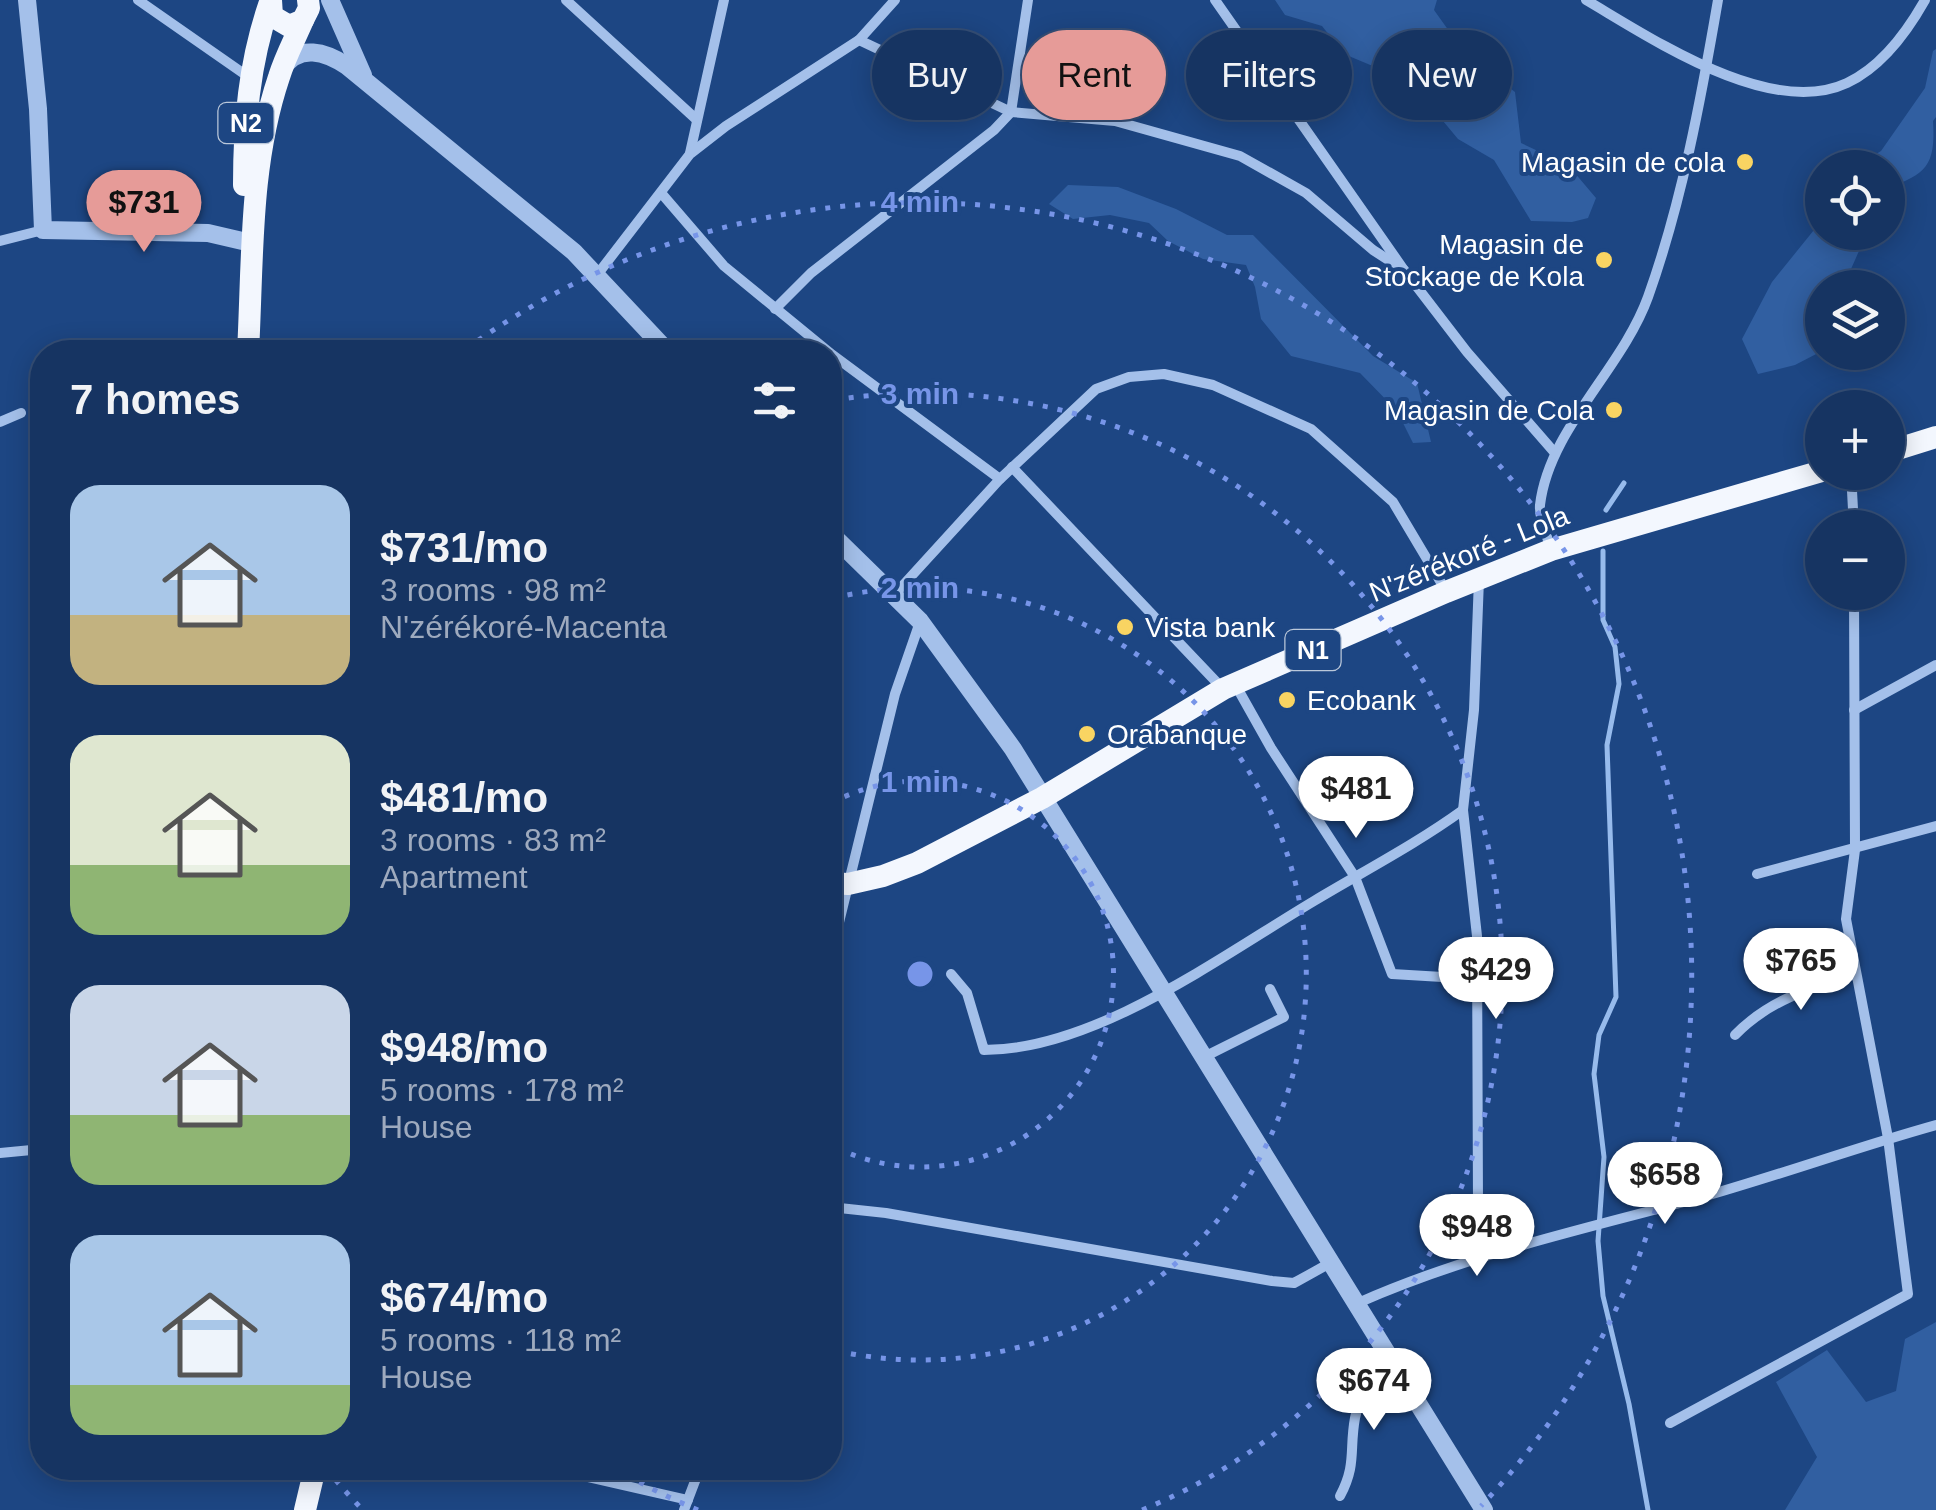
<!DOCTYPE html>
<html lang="en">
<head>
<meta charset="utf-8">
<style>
	:root { --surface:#163462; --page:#1f3c68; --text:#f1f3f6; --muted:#9eaabe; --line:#354f77; --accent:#e69b98 }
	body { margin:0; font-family:Arial,sans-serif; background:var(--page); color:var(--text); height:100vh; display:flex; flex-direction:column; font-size:38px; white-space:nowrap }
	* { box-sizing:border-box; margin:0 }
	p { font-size:32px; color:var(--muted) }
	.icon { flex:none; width:55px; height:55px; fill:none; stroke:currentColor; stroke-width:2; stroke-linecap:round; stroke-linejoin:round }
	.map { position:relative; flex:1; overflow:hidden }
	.side { position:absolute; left:30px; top:340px; width:812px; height:1140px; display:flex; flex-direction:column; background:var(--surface); border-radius:40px; box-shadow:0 5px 25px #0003,0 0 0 2px var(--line) }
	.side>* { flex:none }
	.hud { position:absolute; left:872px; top:30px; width:912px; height:90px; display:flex; gap:20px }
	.tools { position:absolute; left:1805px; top:150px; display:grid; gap:20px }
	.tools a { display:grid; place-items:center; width:100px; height:100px; border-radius:50%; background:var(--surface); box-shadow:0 5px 25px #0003,0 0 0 2px var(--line); font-size:50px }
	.price { position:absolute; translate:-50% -85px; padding:0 22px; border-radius:35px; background:#fff; color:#222; font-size:32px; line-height:65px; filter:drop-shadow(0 2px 5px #0008) }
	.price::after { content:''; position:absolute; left:50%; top:60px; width:30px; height:22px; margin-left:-15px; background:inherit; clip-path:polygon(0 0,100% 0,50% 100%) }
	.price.active { background:var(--accent); color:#111 }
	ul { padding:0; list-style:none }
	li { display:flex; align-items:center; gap:30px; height:250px; padding:0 40px }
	li span { display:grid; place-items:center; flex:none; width:280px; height:200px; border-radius:30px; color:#555 }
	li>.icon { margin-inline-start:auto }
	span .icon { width:120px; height:120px; fill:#fffc; stroke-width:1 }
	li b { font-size:42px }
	h2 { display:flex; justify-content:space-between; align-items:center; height:120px; padding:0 40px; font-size:42px }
	.chip { padding:0 35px; border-radius:45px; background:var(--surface); box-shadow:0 5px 25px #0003,0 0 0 2px var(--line); font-size:35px; line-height:90px }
	.chip.active { background:var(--accent); color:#111 }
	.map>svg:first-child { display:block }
	.green { fill:#315fa1 }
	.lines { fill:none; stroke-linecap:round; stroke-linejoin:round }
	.stream { stroke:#97bbec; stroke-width:5 }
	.minor { stroke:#a4c0ea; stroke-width:10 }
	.tertiary { stroke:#a4c0ea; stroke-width:18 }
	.trunk { stroke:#f3f7fe; stroke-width:22 }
	.ring { fill:none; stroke:#7795e8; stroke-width:5; stroke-dasharray:5 10 }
	.poi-dot { fill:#f9d462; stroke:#1d4683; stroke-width:4 }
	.labels { text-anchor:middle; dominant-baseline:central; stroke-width:8; stroke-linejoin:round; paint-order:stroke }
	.shield { fill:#1d4683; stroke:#bbc8da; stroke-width:2.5 }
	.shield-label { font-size:25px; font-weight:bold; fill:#fff }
	.poi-label { font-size:28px; fill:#fff; stroke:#1d4683; text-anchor:end }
	.street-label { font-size:28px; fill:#fff; stroke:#1d4683 }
	.centre { fill:#7795e8; stroke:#1d4683; stroke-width:5 }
	.ring-label { font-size:30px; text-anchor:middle; font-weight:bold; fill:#7795e8; stroke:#1d4683; stroke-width:8; stroke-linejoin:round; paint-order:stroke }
</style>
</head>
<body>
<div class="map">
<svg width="1936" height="1510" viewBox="0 0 1936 1510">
	<rect width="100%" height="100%" fill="#1d4683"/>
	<!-- green -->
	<g class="green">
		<path d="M1275,0h162l-3,10 30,42 51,40 6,51 47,22 28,33 -8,20 -16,4 -41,-1 -37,-61 -36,-21 -35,-42 -36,-25 -43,-18 -22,-28 -37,-11z"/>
		<path d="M1936,49v68l-3,4c3,46 -8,53 -45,67v-20l-33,-1 26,-16 44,-63 8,-37z"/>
		<path d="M1068,185l50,2 58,22 51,26h26l120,121 44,27 14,59 -18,1 -16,-32 -37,-38 -69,-17 -30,-37 -6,-32 -9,-22 -43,-6 -35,-18 -19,-18 -39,-8 -37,4 -24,-15z"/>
		<path d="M1822,220v12l45,1 -20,45 1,9 -26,1v63l-27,14 -37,9 -16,-35 30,-57z"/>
		<path d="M1936,1322v188h-151l32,-53 -41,-75 51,-32 39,52 30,-11 9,-52z"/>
	</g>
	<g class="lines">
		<!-- stream -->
		<g class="stream">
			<path d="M1606,510l18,-27"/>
			<path d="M1603,551v69l12,27 4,37 -12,61 9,252 -17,38 -5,39 10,83 -6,84 5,55 26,108 19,106"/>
		</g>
		<!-- minor -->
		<g class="minor">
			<path d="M138,0l112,78"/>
			<path d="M566,0l131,120"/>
			<path d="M1215,0l189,270 63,82 88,101"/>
			<path d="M1586,0c65,38 184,119 261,83 34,-16 60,-51 78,-83"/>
			<path d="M859,40l152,72 104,9 125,35 66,37 67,57 31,20"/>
			<path d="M690,153l34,-153"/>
			<path d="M662,194l62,72 105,86"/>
			<path d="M0,241l43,-11"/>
			<path d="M597,275l93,-121 36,-28 133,-86 36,-40"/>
			<path d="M775,309l36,-36 183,-143 17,-18 17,-112"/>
			<path d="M830,353l170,126"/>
			<path d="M0,422l21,-9"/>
			<path d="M1012,467l211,222"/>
			<path d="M1851,472l3,56"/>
			<path d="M1551,549c-4,-13 -12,-31 -11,-44 9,-76 82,-136 108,-208 34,-95 53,-198 70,-297"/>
			<path d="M1479,579l-5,131 -11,100 14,126 1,271 5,49"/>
			<path d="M895,594l105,-115 96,-90 33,-12 35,-3 49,11 98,44 82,73 53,89"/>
			<path d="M1235,684l36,64 84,129 37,97 84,5"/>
			<path d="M1854,710l82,-45"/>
			<path d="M1757,874l179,-48"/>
			<path d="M830,959l65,-265 25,-72"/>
			<path d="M951,974l16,19 17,57c111,0 236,-93 330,-149 50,-30 102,-57 149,-91"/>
			<path d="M1735,1035c34,-35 75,-47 121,-61"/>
			<path d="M1202,1058l82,-41 -14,-28"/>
			<path d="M0,1153l42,-4"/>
			<path d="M830,1207l56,6 386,68 22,2 38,-21"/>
			<path d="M1358,1303c110,-49 228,-74 344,-106 78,-22 155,-50 234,-72"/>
			<path d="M1670,1423l238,-129 -20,-156 -42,-219 9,-69 -1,-258"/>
			<path d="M548,1468l140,32"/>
			<path d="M1340,1496c17,-32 9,-46 15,-78 5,-25 18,-45 34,-64"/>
			<path d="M684,1510l16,-42"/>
		</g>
		<!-- tertiary -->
		<g class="tertiary">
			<path d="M27,0l11,109 5,121 165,3 43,10"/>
			<path d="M330,0l33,75"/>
			<path d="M282,69c17,-26 44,-17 65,-3l227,186 94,100"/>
			<path d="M830,533l90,88 93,128 471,761"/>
		</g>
		<!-- trunk -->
		<g class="trunk">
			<path d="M271,0l1,16 17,10 14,-6 6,-12 -1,-8"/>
			<path d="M244,185c0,-62 5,-121 25,-180"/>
			<path d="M248,352c5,-92 1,-186 31,-275 6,-20 16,-38 24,-57"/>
			<path d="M1888,452l48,-15"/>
			<path d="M830,883l18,1 35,-8 34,-13 125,-65 181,-109 223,-97 105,-42 271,-79"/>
			<path d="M305,1510l10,-42"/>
		</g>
	</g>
	<!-- distance rings -->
	<g class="ring">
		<path d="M831 803A193 193 0 1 1 831 1145"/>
		<path d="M833 598A386 386 0 1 1 833 1350"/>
		<path d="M698 1510A580 580 0 0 1 617 1469M834 400A580 580 0 0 1 1142 1510"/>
		<path d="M359 1506A773 773 0 0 1 328 1471M466 349A773 773 0 0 1 1481 1506"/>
	</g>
	<!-- markers -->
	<g class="poi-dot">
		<circle cx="1745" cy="162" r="10"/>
		<circle cx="1604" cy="260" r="10"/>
		<circle cx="1614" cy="410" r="10"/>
		<circle cx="1125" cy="627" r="10"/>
		<circle cx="1287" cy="700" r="10"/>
		<circle cx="1087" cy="734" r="10"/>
	</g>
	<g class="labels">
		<!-- shield labels -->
		<g class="shield">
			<rect x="218.5" y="103" width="55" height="40" rx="8"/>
			<rect x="1285.5" y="630" width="55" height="40" rx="8"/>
		</g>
		<g class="shield-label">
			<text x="246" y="123">N2</text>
			<text x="1313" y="650">N1</text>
		</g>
		<!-- poi labels -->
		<g class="poi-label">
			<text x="1725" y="162">Magasin de cola</text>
			<text x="1584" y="244">Magasin de<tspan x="1584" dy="32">Stockage de Kola</tspan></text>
			<text x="1594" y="410">Magasin de Cola</text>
			<text x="1145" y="627" text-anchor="start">Vista bank</text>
			<text x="1307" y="700" text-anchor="start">Ecobank</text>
			<text x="1107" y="734" text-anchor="start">Orabanque</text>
		</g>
		<!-- street labels -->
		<g class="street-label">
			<text transform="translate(1469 554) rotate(-22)">N'zérékoré - Lola</text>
		</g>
	</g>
	<circle cx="920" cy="974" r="15" class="centre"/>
	<g class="ring-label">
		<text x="920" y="212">4 min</text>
		<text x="920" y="404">3 min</text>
		<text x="920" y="598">2 min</text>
		<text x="920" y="792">1 min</text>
	</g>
</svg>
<div class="tools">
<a><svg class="icon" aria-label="locate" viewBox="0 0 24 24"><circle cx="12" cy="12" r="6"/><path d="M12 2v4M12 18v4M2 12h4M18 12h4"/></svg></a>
<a><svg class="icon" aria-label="layers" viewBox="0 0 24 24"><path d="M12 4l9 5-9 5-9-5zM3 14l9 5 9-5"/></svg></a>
<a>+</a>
<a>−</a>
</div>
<b class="price active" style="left:144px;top:255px">$731</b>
<b class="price" style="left:1356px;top:841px">$481</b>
<b class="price" style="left:1801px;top:1013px">$765</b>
<b class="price" style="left:1496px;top:1022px">$429</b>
<b class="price" style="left:1665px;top:1227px">$658</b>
<b class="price" style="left:1477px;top:1279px">$948</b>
<b class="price" style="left:1374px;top:1433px">$674</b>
<div class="hud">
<a class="chip">Buy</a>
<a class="chip active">Rent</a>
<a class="chip">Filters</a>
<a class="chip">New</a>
</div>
<section class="side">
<h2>7 homes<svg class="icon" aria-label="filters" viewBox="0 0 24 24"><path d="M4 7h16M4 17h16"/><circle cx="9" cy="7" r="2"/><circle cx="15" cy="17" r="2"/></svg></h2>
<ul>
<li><span style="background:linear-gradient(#a9c7e8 65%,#c2b280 0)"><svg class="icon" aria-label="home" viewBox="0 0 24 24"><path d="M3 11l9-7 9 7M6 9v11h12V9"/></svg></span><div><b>$731/mo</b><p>3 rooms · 98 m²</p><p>N'zérékoré-Macenta</p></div></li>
<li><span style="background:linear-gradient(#dfe7d0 65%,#8fb573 0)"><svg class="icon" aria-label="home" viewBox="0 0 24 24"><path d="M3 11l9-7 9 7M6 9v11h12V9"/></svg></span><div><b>$481/mo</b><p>3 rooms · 83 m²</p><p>Apartment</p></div></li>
<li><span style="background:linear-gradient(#c9d6e8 65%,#8fb573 0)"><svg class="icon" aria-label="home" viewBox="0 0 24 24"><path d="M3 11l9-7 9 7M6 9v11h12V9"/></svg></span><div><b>$948/mo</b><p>5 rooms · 178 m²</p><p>House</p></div></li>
<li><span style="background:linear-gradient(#a9c7e8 75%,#8fb573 0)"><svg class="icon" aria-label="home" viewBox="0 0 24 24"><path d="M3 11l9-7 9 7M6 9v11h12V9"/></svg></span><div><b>$674/mo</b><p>5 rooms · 118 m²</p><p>House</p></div></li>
</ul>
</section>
</div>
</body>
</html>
